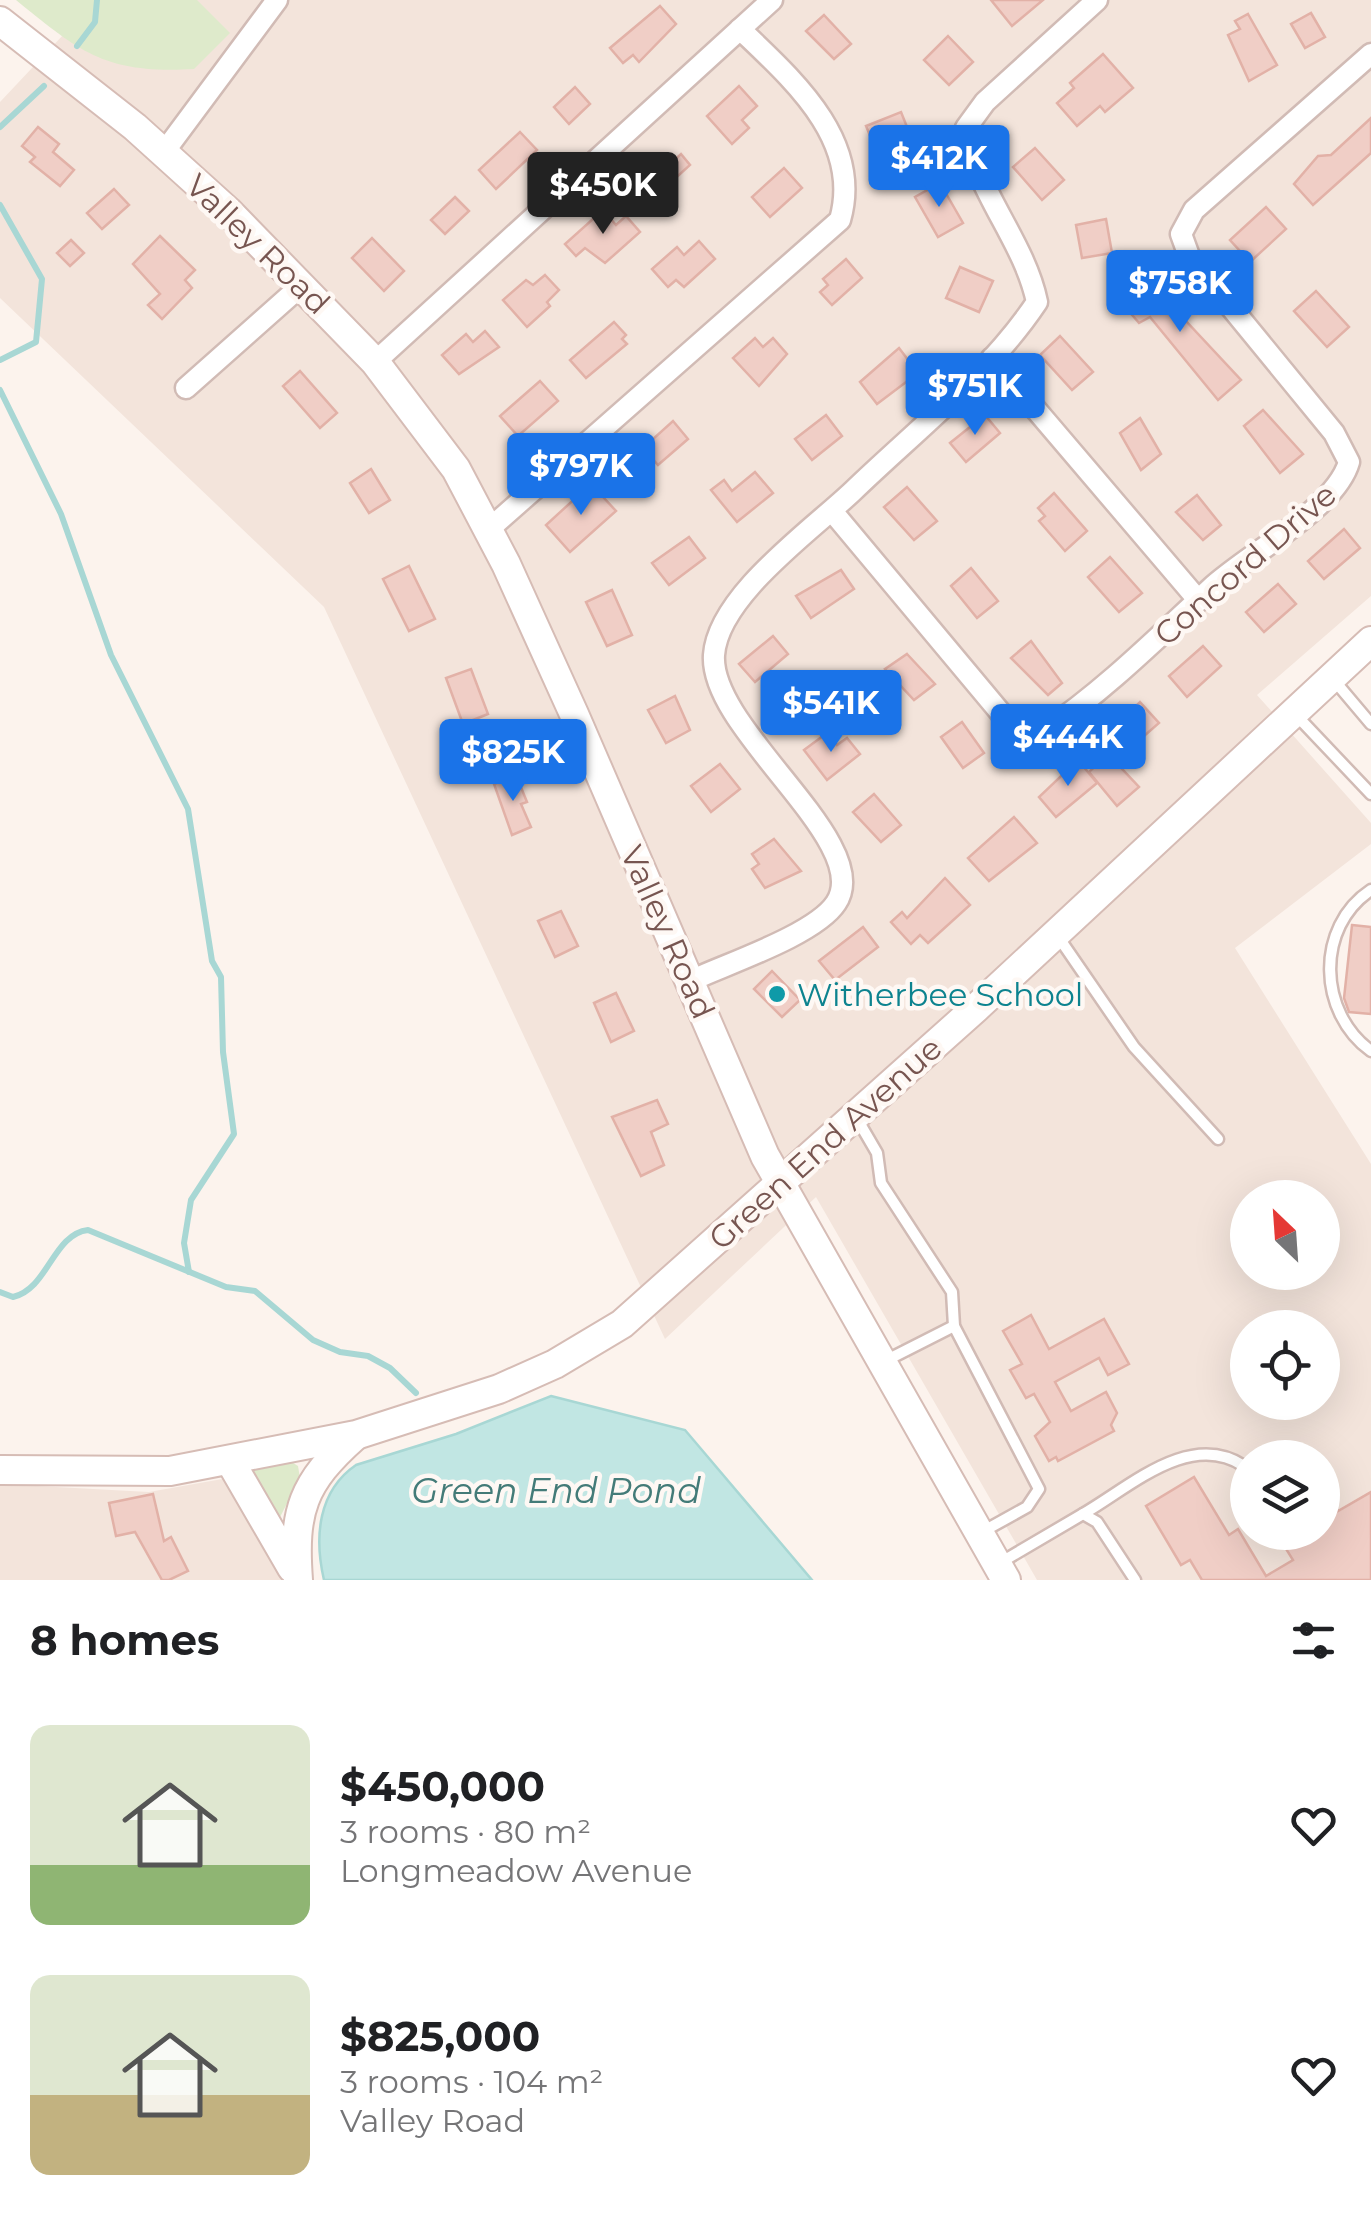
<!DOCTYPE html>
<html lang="en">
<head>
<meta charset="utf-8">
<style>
	:root { --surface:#fff; --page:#f6f6f6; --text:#202124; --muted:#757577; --accent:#1a73e8 }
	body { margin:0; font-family:Montserrat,sans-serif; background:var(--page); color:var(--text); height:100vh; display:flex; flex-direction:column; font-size:38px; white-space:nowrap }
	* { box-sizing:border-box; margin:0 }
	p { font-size:32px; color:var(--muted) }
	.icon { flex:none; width:55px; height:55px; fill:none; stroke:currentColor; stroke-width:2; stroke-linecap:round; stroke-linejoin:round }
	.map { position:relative; height:1580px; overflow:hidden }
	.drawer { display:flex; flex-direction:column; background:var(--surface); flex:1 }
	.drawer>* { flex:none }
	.needle { width:65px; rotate:335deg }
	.fabs { position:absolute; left:1230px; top:1180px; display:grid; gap:20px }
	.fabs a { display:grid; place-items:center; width:110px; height:110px; border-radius:50%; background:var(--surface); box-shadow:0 10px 40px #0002; font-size:50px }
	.price { position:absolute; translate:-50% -85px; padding:0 22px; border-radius:10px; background:var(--accent); color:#fff; font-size:32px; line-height:65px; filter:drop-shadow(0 2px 5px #0008) }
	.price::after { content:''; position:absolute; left:50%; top:60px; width:30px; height:22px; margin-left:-15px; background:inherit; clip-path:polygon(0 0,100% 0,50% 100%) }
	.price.active { background:#222; color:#fff }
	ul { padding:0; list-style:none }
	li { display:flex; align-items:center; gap:30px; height:250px; padding:0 30px }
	li span { display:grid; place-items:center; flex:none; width:280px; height:200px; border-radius:20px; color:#555 }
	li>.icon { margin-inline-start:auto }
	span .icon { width:120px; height:120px; fill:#fffc; stroke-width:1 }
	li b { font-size:42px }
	h2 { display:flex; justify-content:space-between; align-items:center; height:120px; padding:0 30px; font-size:42px }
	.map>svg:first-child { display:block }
	.residential { fill:#f3e4db; fill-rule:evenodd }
	.green { fill:#deeacb }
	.water { fill:#c1e6e3; stroke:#a8d7d4; stroke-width:2.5 }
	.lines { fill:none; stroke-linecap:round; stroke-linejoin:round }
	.stream { stroke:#a8d7d4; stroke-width:6 }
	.building { fill:#f0cec6; stroke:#e2b1a7; stroke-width:2.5 }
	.lane-casing { stroke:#d1bbb5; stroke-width:15 }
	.street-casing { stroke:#d1bbb5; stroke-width:25 }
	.secondary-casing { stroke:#d6bcb5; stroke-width:32 }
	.lane { stroke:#fff; stroke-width:10 }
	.street { stroke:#fff; stroke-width:20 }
	.secondary { stroke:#fff; stroke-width:28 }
	.culture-dot { fill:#0f9aa8; stroke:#fef8f4; stroke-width:4 }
	.labels { text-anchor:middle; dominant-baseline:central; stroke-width:9; stroke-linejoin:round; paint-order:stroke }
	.street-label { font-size:32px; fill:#775550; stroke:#fef8f4 }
	.culture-label { font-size:32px; fill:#0d838f; stroke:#fef8f4; text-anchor:start }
	.water-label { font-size:35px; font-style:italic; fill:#437b78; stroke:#fef8f4 }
</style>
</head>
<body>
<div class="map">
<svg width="1371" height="1580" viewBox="0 0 1371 1580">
	<rect width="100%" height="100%" fill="#fcf3ed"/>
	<!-- residential -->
	<g class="residential">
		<path d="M96,0h1275v596l-114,99 114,128v21l-136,104 136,216v416h-334l-221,-383 -151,142 -341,-732 -324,-309v-196zM1248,1198h74v74h-74zM1248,1328h74v74h-74zM1248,1458h74v74h-74z"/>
		<path d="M228,1478l53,88 3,14h-284v-96l149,8z"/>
	</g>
	<!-- green -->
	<g class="green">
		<path d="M16,0h181l33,33 -36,36c-88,5 -113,-16 -178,-69z"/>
		<path d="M290,1461l8,5 2,12 -23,45 -30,-53z"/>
	</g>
	<!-- water -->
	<path class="water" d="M551,1396l134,34 127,150h-488c-10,-43 -6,-89 32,-115l100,-31z"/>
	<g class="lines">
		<!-- stream -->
		<g class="stream">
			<path d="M77,46l18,-24 2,-22"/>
			<path d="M0,127l44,-41"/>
			<path d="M0,205l42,74 -6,63 -36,18"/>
			<path d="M0,390l61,124 50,141 77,154 24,152 9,16 2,75 11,82 -43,66 -7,43 5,29"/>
			<path d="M0,1292l13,5c35,-8 40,-63 75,-67l138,57 29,4 58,49 27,12 28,4 22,12 26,25"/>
		</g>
	</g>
	<!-- building -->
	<g class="building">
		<path d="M991,0h52l-31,26z"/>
		<path d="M660,6l16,18 -37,38 -6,-7 -10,8 -13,-15z"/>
		<path d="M1311,13l14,24 -20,11 -14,-24z"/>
		<path d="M1248,14l29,51 -28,16 -21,-46 12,-6 -5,-8z"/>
		<path d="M824,15l27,29 -17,15 -28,-28z"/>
		<path d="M948,36l25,26 -24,23 -25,-25z"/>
		<path d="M1103,54l30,34 -28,24 -5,-6 -23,20 -20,-23 17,-15 -4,-5z"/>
		<path d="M739,86l18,20 -15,14 7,8 -17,16 -25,-28z"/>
		<path d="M575,87l15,17 -21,20 -15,-17z"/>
		<path d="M901,112l12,30 -35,13 -12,-29z"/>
		<path d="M1371,118v35l-58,52 -19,-21 24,-28 13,-1z"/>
		<path d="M38,127l21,17 -6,8 21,18 -14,16 -30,-24 5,-5 -13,-11z"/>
		<path d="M520,132l17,18 -41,39 -17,-19z"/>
		<path d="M1035,148l29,32 -22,20 -29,-33z"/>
		<path d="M681,154l9,11 -35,32 -15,-19 22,-19 6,7z"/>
		<path d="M784,168l18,20 -32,29 -18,-20z"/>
		<path d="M940,183l23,40 -25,14 -23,-40z"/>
		<path d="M114,189l15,16 -27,24 -15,-16z"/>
		<path d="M455,197l14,14 -24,23 -14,-14z"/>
		<path d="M1266,207l20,22 -36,33 -20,-22z"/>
		<path d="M603,210l13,15 10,-9 14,16 -35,31 -20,-15 -9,8 -11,-12z"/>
		<path d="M1106,219l6,34 -30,5 -6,-33z"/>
		<path d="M160,236l35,34 -10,10 7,8 -30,31 -14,-14 12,-11 -27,-30z"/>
		<path d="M372,238l32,33 -20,20 -32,-33z"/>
		<path d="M71,240l13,13 -14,13 -13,-13z"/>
		<path d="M699,241l16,18 -31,28 -8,-7 -8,7 -16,-18 25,-22 7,8z"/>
		<path d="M846,259l16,19 -30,27 -12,-13 8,-7 -5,-6z"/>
		<path d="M960,267l33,14 -14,31 -33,-14z"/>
		<path d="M1152,274l34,47 55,59 -23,20 -68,-83 -11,6 -19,-22z"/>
		<path d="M545,275l14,15 -12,12 3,4 -23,21 -24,-27 23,-20 7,5z"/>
		<path d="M1316,291l33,36 -22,20 -33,-36z"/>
		<path d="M614,322l12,13 -4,4 5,5 -41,34 -16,-18z"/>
		<path d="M485,331l14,16 -40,27 -17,-19 24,-21 7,8z"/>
		<path d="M1060,336l33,36 -21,18 -32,-35z"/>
		<path d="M755,338l8,9 10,-9 14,16 -28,32 -26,-28z"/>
		<path d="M899,348l19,25 -41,31 -17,-22z"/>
		<path d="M300,371l37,42 -17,15 -37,-42z"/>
		<path d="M540,381l18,20 -40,35 -18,-20z"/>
		<path d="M1263,410l40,44 -23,19 -36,-47z"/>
		<path d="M826,415l16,21 -30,24 -17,-21z"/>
		<path d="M985,415l15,18 -34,29 -16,-19z"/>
		<path d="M1140,418l21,36 -20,16 -21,-37z"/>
		<path d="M673,421l15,18 -30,26 -15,-17z"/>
		<path d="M371,469l19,31 -21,13 -19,-30z"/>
		<path d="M755,472l18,21 -36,29 -26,-32 13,-10 8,11z"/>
		<path d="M591,484l25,27 -46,41 -24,-27z"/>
		<path d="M907,487l30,34 -23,19 -30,-33z"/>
		<path d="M1054,493l33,38 -22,20 -26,-30 6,-5 -7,-8z"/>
		<path d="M1197,495l24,30 -18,15 -27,-28z"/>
		<path d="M1344,529l16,19 -36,31 -16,-18z"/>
		<path d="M689,537l16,21 -36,27 -17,-22z"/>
		<path d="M1110,557l32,36 -23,19 -31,-35z"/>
		<path d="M409,566l26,53 -26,12 -26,-52z"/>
		<path d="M971,568l27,33 -21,17 -26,-32z"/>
		<path d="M841,570l13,19 -43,29 -15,-22z"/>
		<path d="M1278,584l18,20 -32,28 -18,-20z"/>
		<path d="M612,590l20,45 -25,11 -21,-44z"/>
		<path d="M773,636l15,18 -33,28 -16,-18z"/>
		<path d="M1031,641l31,42 -14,12 -37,-37z"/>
		<path d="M1203,646l18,20 -34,31 -18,-21z"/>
		<path d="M907,654l28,30 -21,16 -29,-31z"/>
		<path d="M471,669l17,45 -25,10 -17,-46z"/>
		<path d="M675,696l15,34 -24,13 -18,-33z"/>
		<path d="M1140,702l19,21 -40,35 -17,-19z"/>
		<path d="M962,722l22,31 -21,15 -22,-31z"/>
		<path d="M827,733l10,12 10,-7 13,16 -33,26 -23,-30z"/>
		<path d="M1108,754l31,33 -22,19 -28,-34z"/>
		<path d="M1078,760l19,23 -41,34 -17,-20z"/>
		<path d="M720,764l20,25 -29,23 -20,-26z"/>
		<path d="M516,775l11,27 -6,2 10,23 -19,8 -18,-51z"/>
		<path d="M874,794l27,31 -20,17 -28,-30z"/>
		<path d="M1014,817l23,26 -48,38 -21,-23z"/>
		<path d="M774,839l27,32 -36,17 -13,-19 7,-5 -7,-10z"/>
		<path d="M945,878l25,27 -42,38 -8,-8 -9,9 -20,-22 11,-10 5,6z"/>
		<path d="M561,911l17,35 -23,11 -17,-36z"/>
		<path d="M1352,925l19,2v87l-22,-2 -5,-14z"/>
		<path d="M863,927l15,20 -43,33 -16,-19z"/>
		<path d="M772,971l28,29 -18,17 -28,-28z"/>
		<path d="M616,993l18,38 -23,11 -17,-39z"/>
		<path d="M657,1100l11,24 -17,8 13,33 -23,11 -29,-59z"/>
		<path d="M1031,1315l18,34 55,-30 25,45 -21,11 -9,-17 -44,24 16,29 35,-19 11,21 -6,12 3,6 -56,30 -2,-4 -7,4 -14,-25 15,-14 -16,-28 -8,4 -16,-28 12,-6 -19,-33z"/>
		<path d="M1194,1477l35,58 9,-6 28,47 27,-16 -10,-16 20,-12h19v-46l16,25 33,-19v88h-169l-12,-20 -9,5 -35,-59z"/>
		<path d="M153,1494l11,47 7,-4 17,34 -19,9h-7l-27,-48 -19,4 -7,-33z"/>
	</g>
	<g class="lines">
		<defs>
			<g id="lane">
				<path d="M1333,679l38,45"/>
				<path d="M1297,716l74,78"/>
				<path d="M1371,890c-56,37 -53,123 0,161"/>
				<path d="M1057,935l77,112 84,92"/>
				<path d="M856,1117l21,36 4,30 71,109 2,34 85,163 -12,18 -45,25"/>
				<path d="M883,1362l71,-36"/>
				<path d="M1083,1514c47,-27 107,-84 161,-48"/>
				<path d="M998,1564l85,-50 14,8 38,58"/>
			</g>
			<g id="street">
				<path d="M164,152l113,-152"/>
				<path d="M992,358l207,243"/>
				<path d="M375,362l397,-362"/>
				<path d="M186,388l116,-103"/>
				<path d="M832,511l183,219 27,3c62,-42 113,-93 168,-144 37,-35 125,-79 139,-127l-15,-29 -145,-177 -8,-22 13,-24 177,-156"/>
				<path d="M488,530l352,-310c23,-80 -48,-141 -100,-191"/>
				<path d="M690,981c36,-17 125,-46 146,-78 40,-60 -127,-173 -122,-248 4,-59 98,-125 139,-164 62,-60 136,-117 184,-189 -13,-62 -62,-111 -71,-174l19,-26 112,-102"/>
			</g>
			<g id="secondary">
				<path d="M0,21l135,106 93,84 147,151 81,107 50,95 68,150 191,442 241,424"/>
				<path d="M230,1461l62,107"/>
				<path d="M0,1470l170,1 186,-36 143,-46 56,-25 67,-40 354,-316 395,-367"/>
				<path d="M298,1580c-5,-69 4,-97 57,-144"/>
			</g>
		</defs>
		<!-- lane casing -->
		<use href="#lane" class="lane-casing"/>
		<!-- street casing -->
		<use href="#street" class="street-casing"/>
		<!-- secondary casing -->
		<use href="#secondary" class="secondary-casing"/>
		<!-- lane -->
		<use href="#lane" class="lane"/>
		<!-- street -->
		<use href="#street" class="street"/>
		<!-- secondary -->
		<use href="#secondary" class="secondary"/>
	</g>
	<!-- markers -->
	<circle class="culture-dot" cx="777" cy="994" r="10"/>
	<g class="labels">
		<!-- street labels -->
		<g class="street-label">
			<text transform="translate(258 244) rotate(44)">Valley Road</text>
			<text transform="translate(1245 564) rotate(-41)">Concord Drive</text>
			<text transform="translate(668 932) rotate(66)">Valley Road</text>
			<text transform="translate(825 1143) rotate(-42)">Green End Avenue</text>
		</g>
		<!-- culture labels -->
		<g class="culture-label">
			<text x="797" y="994">Witherbee School</text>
		</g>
		<!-- water labels -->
		<g class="water-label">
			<text x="556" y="1490">Green End Pond</text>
		</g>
	</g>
</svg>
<div class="fabs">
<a><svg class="needle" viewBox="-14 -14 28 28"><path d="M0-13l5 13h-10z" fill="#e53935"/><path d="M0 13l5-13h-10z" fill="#757577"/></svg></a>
<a><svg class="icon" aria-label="locate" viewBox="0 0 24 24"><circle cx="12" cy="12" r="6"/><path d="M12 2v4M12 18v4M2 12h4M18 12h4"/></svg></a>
<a><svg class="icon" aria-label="layers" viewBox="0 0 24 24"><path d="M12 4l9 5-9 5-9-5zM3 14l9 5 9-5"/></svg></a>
</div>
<b class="price" style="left:939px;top:210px">$412K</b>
<b class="price active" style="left:603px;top:237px">$450K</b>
<b class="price" style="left:1180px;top:335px">$758K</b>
<b class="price" style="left:975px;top:438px">$751K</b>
<b class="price" style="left:581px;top:518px">$797K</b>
<b class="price" style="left:831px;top:755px">$541K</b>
<b class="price" style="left:1068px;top:789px">$444K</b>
<b class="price" style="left:513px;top:804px">$825K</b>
</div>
<section class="drawer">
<h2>8 homes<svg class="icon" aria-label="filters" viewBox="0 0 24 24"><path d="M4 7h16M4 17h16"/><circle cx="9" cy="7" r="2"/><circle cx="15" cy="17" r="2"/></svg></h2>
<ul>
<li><span style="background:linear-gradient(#dfe7d0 70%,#8fb573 0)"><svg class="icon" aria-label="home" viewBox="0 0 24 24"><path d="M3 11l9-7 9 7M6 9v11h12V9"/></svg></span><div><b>$450,000</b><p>3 rooms · 80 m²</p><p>Longmeadow Avenue</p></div><svg class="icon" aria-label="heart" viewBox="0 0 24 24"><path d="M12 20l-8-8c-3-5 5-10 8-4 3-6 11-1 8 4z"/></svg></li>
<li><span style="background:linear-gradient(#dfe7d0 60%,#c2b280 0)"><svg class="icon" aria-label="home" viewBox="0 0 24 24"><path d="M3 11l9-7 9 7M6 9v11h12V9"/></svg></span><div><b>$825,000</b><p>3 rooms · 104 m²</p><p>Valley Road</p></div><svg class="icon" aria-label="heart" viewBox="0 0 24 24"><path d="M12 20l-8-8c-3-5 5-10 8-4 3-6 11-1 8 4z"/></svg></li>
</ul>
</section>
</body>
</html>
